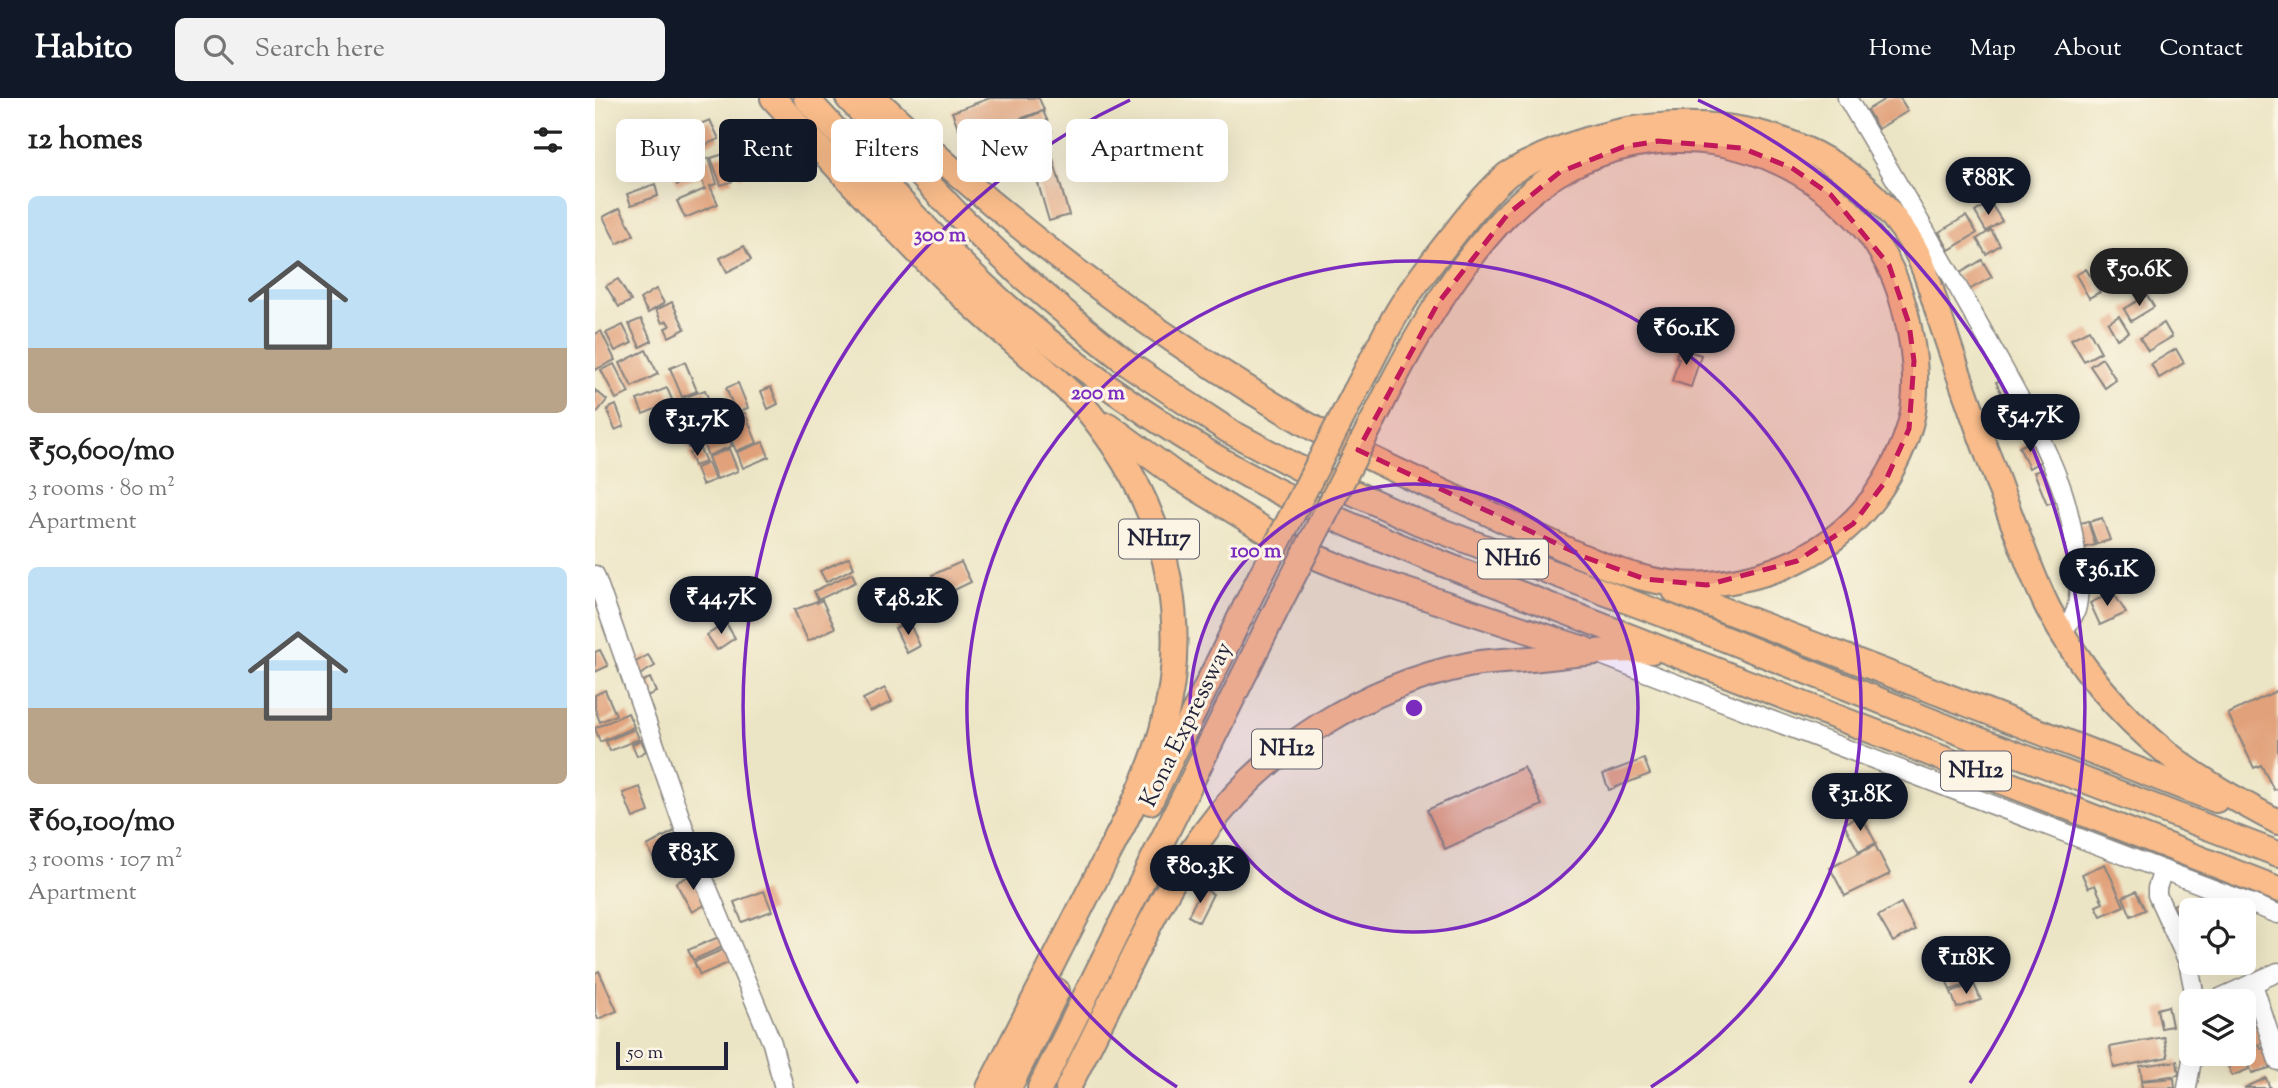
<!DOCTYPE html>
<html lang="en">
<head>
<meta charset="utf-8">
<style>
	:root { --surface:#fff; --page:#f2f2f2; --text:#222; --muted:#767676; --accent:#111827 }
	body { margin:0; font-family:"Sorts Mill Goudy",serif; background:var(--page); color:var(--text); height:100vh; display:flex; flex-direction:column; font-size:26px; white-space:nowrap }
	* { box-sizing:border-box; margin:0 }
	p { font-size:23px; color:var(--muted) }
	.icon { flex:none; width:38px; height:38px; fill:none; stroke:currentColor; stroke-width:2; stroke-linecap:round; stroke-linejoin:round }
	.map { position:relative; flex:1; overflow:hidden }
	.drawer { display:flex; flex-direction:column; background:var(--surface); width:595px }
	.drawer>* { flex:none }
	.banner { position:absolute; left:21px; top:21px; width:665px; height:63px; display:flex; gap:14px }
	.buttons { position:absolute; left:1584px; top:800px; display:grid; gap:14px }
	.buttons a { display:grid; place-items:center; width:77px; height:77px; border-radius:10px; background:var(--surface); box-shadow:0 7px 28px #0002; font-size:35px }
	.scale { position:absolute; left:21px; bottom:18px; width:112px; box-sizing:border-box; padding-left:7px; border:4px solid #22223b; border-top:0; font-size:19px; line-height:24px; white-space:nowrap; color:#22223b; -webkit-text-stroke:5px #fcf5e5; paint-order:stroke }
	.price { position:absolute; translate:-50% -60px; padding:0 16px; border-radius:24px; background:var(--accent); color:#fff; font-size:23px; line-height:46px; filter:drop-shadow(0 2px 4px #0008) }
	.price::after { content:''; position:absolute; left:50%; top:42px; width:21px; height:16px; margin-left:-10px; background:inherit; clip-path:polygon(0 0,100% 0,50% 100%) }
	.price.active { background:#222; color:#fff }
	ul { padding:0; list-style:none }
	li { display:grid; align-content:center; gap:14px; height:371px; padding:0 28px }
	li span { display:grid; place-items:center; height:217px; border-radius:10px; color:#555 }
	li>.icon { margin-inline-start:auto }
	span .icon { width:126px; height:126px; fill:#fffc; stroke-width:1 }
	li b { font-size:30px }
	h2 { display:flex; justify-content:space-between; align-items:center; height:84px; padding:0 28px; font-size:30px }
	.chip { padding:0 24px; border-radius:10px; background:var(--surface); box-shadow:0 7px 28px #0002; font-size:24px; line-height:63px }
	.chip.active { background:var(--accent); color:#fff }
	header { display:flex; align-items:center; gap:42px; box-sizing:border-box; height:98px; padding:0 35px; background:var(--accent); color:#fff }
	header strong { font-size:33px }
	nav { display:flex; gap:38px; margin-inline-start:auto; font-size:24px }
	.search { width:490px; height:63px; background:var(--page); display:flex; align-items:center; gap:18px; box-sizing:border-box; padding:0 24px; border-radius:10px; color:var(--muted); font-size:26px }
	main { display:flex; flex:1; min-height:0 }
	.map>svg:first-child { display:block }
	.building { fill:#e1a17a }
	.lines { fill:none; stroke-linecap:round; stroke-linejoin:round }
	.minor-casing { stroke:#878480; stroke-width:21 }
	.highway-casing { stroke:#878480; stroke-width:28 }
	.minor { stroke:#fff; stroke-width:18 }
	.highway { stroke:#f9bc8a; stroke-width:24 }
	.highway-bridge-casing { stroke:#878480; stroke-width:28; stroke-linecap:butt }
	.highway-bridge { stroke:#f9bc8a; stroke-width:24 }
	.marked { fill:#c2185b; fill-opacity:0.2; stroke:#c2185b; stroke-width:5; stroke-dasharray:14 9; stroke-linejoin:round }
	.ring { fill:none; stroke:#7b2cbf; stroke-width:3.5 }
	.labels { text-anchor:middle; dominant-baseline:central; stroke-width:6; stroke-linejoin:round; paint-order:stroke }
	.shield { fill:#fcf5e5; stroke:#63616e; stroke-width:2 }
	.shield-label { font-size:23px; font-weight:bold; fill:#22223b }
	.street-label { font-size:24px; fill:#22223b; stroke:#fcf5e5 }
	.centre { fill:#7b2cbf; stroke:#fcf5e5; stroke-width:3.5 }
	.ring-label { font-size:21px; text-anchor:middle; font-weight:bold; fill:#7b2cbf; stroke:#fcf5e5; stroke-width:6; stroke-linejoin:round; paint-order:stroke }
</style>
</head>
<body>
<header>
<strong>Habito</strong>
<div class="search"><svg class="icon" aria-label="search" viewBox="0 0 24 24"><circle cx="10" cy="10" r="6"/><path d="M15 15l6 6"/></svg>Search here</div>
<nav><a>Home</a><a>Map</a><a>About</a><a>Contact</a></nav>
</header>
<main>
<section class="drawer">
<h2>12 homes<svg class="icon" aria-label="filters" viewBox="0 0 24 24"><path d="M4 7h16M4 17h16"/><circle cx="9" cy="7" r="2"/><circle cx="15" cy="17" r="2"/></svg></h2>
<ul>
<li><span style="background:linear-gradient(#bfe0f5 70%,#b9a48a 0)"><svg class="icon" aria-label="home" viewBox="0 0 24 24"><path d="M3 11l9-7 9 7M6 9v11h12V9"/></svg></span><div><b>₹50,600/mo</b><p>3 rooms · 80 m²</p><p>Apartment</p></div></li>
<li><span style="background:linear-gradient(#bfe0f5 65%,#b9a48a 0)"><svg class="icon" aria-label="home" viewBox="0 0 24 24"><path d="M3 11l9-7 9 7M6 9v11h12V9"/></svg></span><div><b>₹60,100/mo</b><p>3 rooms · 107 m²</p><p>Apartment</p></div></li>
</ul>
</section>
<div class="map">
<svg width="1683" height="990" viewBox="0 0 1683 990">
	<rect width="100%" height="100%" fill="#fcf5e5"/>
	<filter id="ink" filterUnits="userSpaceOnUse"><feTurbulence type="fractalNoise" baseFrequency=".0143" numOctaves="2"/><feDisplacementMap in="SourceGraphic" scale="14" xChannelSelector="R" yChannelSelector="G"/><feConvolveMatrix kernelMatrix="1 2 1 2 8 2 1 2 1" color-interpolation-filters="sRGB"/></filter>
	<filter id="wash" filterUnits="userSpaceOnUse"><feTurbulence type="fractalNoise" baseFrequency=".00686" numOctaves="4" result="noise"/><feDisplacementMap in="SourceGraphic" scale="28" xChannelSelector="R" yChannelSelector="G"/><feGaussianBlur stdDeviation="1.57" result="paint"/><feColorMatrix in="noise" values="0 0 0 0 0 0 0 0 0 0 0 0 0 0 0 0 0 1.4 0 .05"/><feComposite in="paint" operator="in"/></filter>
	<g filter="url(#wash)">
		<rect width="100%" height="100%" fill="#ece5c5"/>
		<g id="blocks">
			<!-- building -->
			<g class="building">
				<path d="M395,0h49l5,12 -81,30 -11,-28z"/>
				<path d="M1292,0h13l8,13 -30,18 -11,-19z"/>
				<path d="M448,13l9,20 -6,3 23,81 -20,6 -23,-79 -47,20 -8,-21z"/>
				<path d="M115,22l9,19 -21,9 -8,-20z"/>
				<path d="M151,55l7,19 -14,5 -6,-20z"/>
				<path d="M129,56l9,27 -12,4 -10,-27z"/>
				<path d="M114,60l8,26 -7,2 8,18 -33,14 -8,-17 28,-12 -9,-26z"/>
				<path d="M99,65l5,14 -22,8 -5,-13z"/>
				<path d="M60,86l3,12 -27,9 -4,-11z"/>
				<path d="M1395,104l12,19 -16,10 -11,-19z"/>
				<path d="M25,110l14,27 -17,9 -14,-27z"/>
				<path d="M1371,118l11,17 -28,17 -10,-18z"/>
				<path d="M1396,132l9,15 -14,9 -9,-15z"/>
				<path d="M149,148l7,14 -24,12 -7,-14z"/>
				<path d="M1387,162l10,17 -25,14 -10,-16z"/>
				<path d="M1491,171l14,23 -11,6 -13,-23z"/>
				<path d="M23,181l13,22 -12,6 -13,-21z"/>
				<path d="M61,191l8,14 -16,10 -8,-14z"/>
				<path d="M1552,197l7,12 -23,14 -7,-12z"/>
				<path d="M77,204l13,27 -16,8 -4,-9 5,-2 -3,-5 -5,2 -6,-13z"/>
				<path d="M1524,218l10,16 -12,7 -9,-16z"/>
				<path d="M46,221l11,22 -12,6 -11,-23z"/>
				<path d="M1569,225l8,14 -24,14 -8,-13z"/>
				<path d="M28,227l9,18 -17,8 -9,-18z"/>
				<path d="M1494,232l12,22 -17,9 -13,-22z"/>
				<path d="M6,233l14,29 -20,10v-36z"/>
				<path d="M1084,250l22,7 -10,32 -19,-6 7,-23 -3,-1z"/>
				<path d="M1581,251l8,14 -25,15 -8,-14z"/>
				<path d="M51,252l12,24 -26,13 -12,-24z"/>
				<path d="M1507,260l14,22 -11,8 -15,-22z"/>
				<path d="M90,264l12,29 -15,6 -12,-29z"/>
				<path d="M19,266l15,29 -13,6 -15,-29z"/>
				<path d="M1409,281l14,29 -8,4 -14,-30z"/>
				<path d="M143,285l10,25 -12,5 -10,-25z"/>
				<path d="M176,289l7,17 -10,5 -7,-18z"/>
				<path d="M72,290l6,14 -30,12 -6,-14z"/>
				<path d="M0,292l12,10 -12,15z"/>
				<path d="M110,292l10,26 -21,9 -11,-27z"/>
				<path d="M21,307l8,21 -9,4 -8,-21z"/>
				<path d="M150,315l12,30 -21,8 -12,-30z"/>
				<path d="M119,325l5,14 -10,4 -6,-14z"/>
				<path d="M105,328l6,15 -18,7 -6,-15z"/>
				<path d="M133,338l4,10 -24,10 -4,-11z"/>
				<path d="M1436,343l10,20 -12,7 -10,-21z"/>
				<path d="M168,344l6,15 -26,11 -6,-16z"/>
				<path d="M105,351l6,13 -12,4 -5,-13z"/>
				<path d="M134,351l9,22 -21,8 -9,-22z"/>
				<path d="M113,365l7,17 -13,5 -6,-17z"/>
				<path d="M1451,370l12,32 -11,4 -13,-32z"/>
				<path d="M1507,420l8,22 -13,4 -8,-22z"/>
				<path d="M1493,423l7,24 -16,4 -6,-24z"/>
				<path d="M254,459l5,11 -28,14 -6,-11z"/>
				<path d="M366,464l10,20 -29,14 -10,-21z"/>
				<path d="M257,475l4,9 -38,18 -4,-9z"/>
				<path d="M1518,494l13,21 -26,12 -10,-22z"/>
				<path d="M227,502l13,28 -27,13 -14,-31 23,-9v2z"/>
				<path d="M314,524l11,24 -13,7 -12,-25z"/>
				<path d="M131,525l9,15 -18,12 -10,-15z"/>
				<path d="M5,552l8,16 -13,6v-20z"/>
				<path d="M53,557l7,11 -19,11 -7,-11z"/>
				<path d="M55,580l6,14 -14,6 -6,-14z"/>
				<path d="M290,590l7,14 -22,10 -7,-13z"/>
				<path d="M10,592l11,25 -16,7 -5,-13v-14z"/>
				<path d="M1683,592v98l-4,2 -13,-25 -7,3 -26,-54z"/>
				<path d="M33,615l6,14 -34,15 -5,-14z"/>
				<path d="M40,631l4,10 -29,12 -4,-10z"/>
				<path d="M46,642l5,11 -9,5 -5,-12z"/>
				<path d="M1049,661l6,15 -41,16 -6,-16z"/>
				<path d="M929,669l18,38 -97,44 -18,-39z"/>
				<path d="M45,689l9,25 -16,6 -10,-25z"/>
				<path d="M1266,717l15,28 -17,9 -15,-28z"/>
				<path d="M83,731l11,21 -31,17 -11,-21z"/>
				<path d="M1280,747l15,29 -45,22 -15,-28z"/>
				<path d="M1510,766l19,42 -23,10 -5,-10 7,-3 -8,-18 -7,3 -6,-14z"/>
				<path d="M99,775l16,29 -18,10 -16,-29z"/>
				<path d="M607,790l11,6 -14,28 -11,-6z"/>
				<path d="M169,793l8,20 -30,11 -8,-20z"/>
				<path d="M1541,793l9,19 -14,6 -8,-19z"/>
				<path d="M1588,803l8,16v11l-5,3 -13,-26z"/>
				<path d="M1306,805l14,27 -22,12 -15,-26z"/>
				<path d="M126,838l4,10 -32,14 -5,-10z"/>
				<path d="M132,850l6,13 -33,14 -6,-13z"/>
				<path d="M1367,867l7,19 -19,6 -7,-19z"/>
				<path d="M4,873l18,40 -19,8 -3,-7v-39z"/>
				<path d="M1379,886l7,16 -24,8 -6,-16z"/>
				<path d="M1573,908l4,20 -11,2 -4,-19z"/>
				<path d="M1668,926l5,17 -9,3 2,5 6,-2 6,20 -21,6 -9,-26v-17z"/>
				<path d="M1569,939l4,20 -54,11 -4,-21z"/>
				<path d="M1628,956h19l7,15 -17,7z"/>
				<path d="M1582,963l2,14 -37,5 -2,-14z"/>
				<path d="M1579,980l1,10h-33l-1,-7z"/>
				<path d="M1671,980l4,10h-26z"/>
			</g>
		</g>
	</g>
	<g filter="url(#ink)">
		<use href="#blocks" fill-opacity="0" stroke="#878480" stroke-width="2"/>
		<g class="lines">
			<defs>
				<g id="minor">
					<path d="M1252,0c47,79 94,158 139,239 26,48 55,96 74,147 11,29 24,97 16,126 -3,9 -8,15 -14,22"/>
					<path d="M0,477l96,273 81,195 12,45"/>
					<path d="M1006,557l677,259"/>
					<path d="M1568,772l-6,18v7l31,67 8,39"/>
					<path d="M1658,886l25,77"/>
					<path d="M1618,903l65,-29"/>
					<path d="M1592,990l6,-34"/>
				</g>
				<g id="highway">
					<path d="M178,0c61,66 121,132 185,194 39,37 81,70 119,107 14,14 26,31 37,47 56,84 76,185 48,284 -14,51 -41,99 -65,146 -36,71 -72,141 -108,212"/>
					<path d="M211,0c68,73 134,151 210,216 81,69 171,131 267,180 49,24 99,45 150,66l845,329"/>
					<path d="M253,0l110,117 65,62 58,49 46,37 52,35 50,33 68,36 123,56 242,91 312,124 304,116"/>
					<path d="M279,0c29,26 57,53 86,78 100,88 210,166 324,235 69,42 144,74 217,108 63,29 138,72 209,65 81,-8 148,-46 185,-121 9,-18 17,-39 19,-59 2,-17 1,-36 -1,-53 -4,-28 -10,-55 -22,-81 -38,-79 -127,-132 -214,-130 -41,1 -85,12 -120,34 -75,45 -139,156 -177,233"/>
					<path d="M760,294c16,-29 30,-61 48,-89 16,-25 34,-47 52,-70 16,-21 33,-42 53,-59 129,-76 315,-72 403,68 13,21 19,44 26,67 9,28 18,55 28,83 16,45 33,91 50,136 10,27 20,54 33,80 29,56 71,106 119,145 34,28 72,48 111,69"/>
					<path d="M513,327l72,53 114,70 73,30 217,71"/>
					<path d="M1080,493l541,209"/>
					<path d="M555,704l104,-213"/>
					<path d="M414,990l48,-97"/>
					<path d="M445,990l239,-484"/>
					<path d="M473,990c20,-41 41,-82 61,-123 23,-46 46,-92 76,-133 62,-85 161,-146 263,-167 20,-4 42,-4 63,-6 40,-4 81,-11 121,-8"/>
				</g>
			</defs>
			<!-- minor casing -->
			<use href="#minor" class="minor-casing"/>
			<!-- highway casing -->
			<use href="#highway" class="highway-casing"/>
			<!-- minor -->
			<use href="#minor" class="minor"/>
			<!-- highway -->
			<use href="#highway" class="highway"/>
			<defs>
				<g id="highway-bridge">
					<path d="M659,491l101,-197"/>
					<path d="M684,506l101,-197"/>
				</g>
			</defs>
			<!-- highway-bridge casing -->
			<use href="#highway-bridge" class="highway-bridge-casing"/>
			<!-- highway-bridge -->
			<use href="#highway-bridge" class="highway-bridge"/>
		</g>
	</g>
	<!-- marked area -->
	<path class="marked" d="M1063,43l84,7 50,20 39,27 58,70 20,59 5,37 -5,68 -24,53 -32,42 -56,37 -90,24 -62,-6 -58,-21 -229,-108 80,-147 70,-89 52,-42 63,-25z"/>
	<!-- distance rings -->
	<circle cx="819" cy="610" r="224" fill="#7b2cbf" fill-opacity=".12"/>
	<g class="ring">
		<circle cx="819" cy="610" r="224"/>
		<path d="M582 989A447 447 0 1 1 1056 989"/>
		<path d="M263 985A671 671 0 0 1 535 2M1103 2A671 671 0 0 1 1375 985"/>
	</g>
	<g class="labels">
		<!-- shield labels -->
		<g class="shield">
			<rect x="524" y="421.5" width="80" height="39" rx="5"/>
			<rect x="883" y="441.5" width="70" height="39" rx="5"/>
			<rect x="657" y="631.5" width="70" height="39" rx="5"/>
			<rect x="1346" y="653.5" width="70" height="39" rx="5"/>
		</g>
		<g class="shield-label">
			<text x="564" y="441">NH117</text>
			<text x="918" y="461">NH16</text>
			<text x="692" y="651">NH12</text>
			<text x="1381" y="673">NH12</text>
		</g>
		<!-- street labels -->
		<g class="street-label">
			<text transform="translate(592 627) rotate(-64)">Kona Expressway</text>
		</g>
	</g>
	<circle cx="819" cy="610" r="10" class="centre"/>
	<g class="ring-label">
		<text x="345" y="143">300 m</text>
		<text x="503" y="301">200 m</text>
		<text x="661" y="459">100 m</text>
	</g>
</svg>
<div class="buttons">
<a><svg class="icon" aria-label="locate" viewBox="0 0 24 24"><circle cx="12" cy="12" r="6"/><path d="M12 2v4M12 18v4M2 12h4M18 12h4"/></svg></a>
<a><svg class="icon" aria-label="layers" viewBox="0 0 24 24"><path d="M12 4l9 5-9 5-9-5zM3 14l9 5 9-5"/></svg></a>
</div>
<div class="scale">50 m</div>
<b class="price" style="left:1393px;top:119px">₹88K</b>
<b class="price active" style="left:1544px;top:210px">₹50.6K</b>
<b class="price" style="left:1091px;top:269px">₹60.1K</b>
<b class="price" style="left:1435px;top:356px">₹54.7K</b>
<b class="price" style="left:102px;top:360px">₹31.7K</b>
<b class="price" style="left:1512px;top:510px">₹36.1K</b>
<b class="price" style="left:126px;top:538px">₹44.7K</b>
<b class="price" style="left:313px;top:539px">₹48.2K</b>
<b class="price" style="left:1265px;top:735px">₹31.8K</b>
<b class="price" style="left:98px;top:794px">₹83K</b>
<b class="price" style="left:605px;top:807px">₹80.3K</b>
<b class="price" style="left:1371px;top:898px">₹118K</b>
<div class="banner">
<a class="chip">Buy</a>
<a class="chip active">Rent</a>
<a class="chip">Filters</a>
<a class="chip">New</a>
<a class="chip">Apartment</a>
</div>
</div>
</main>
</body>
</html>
